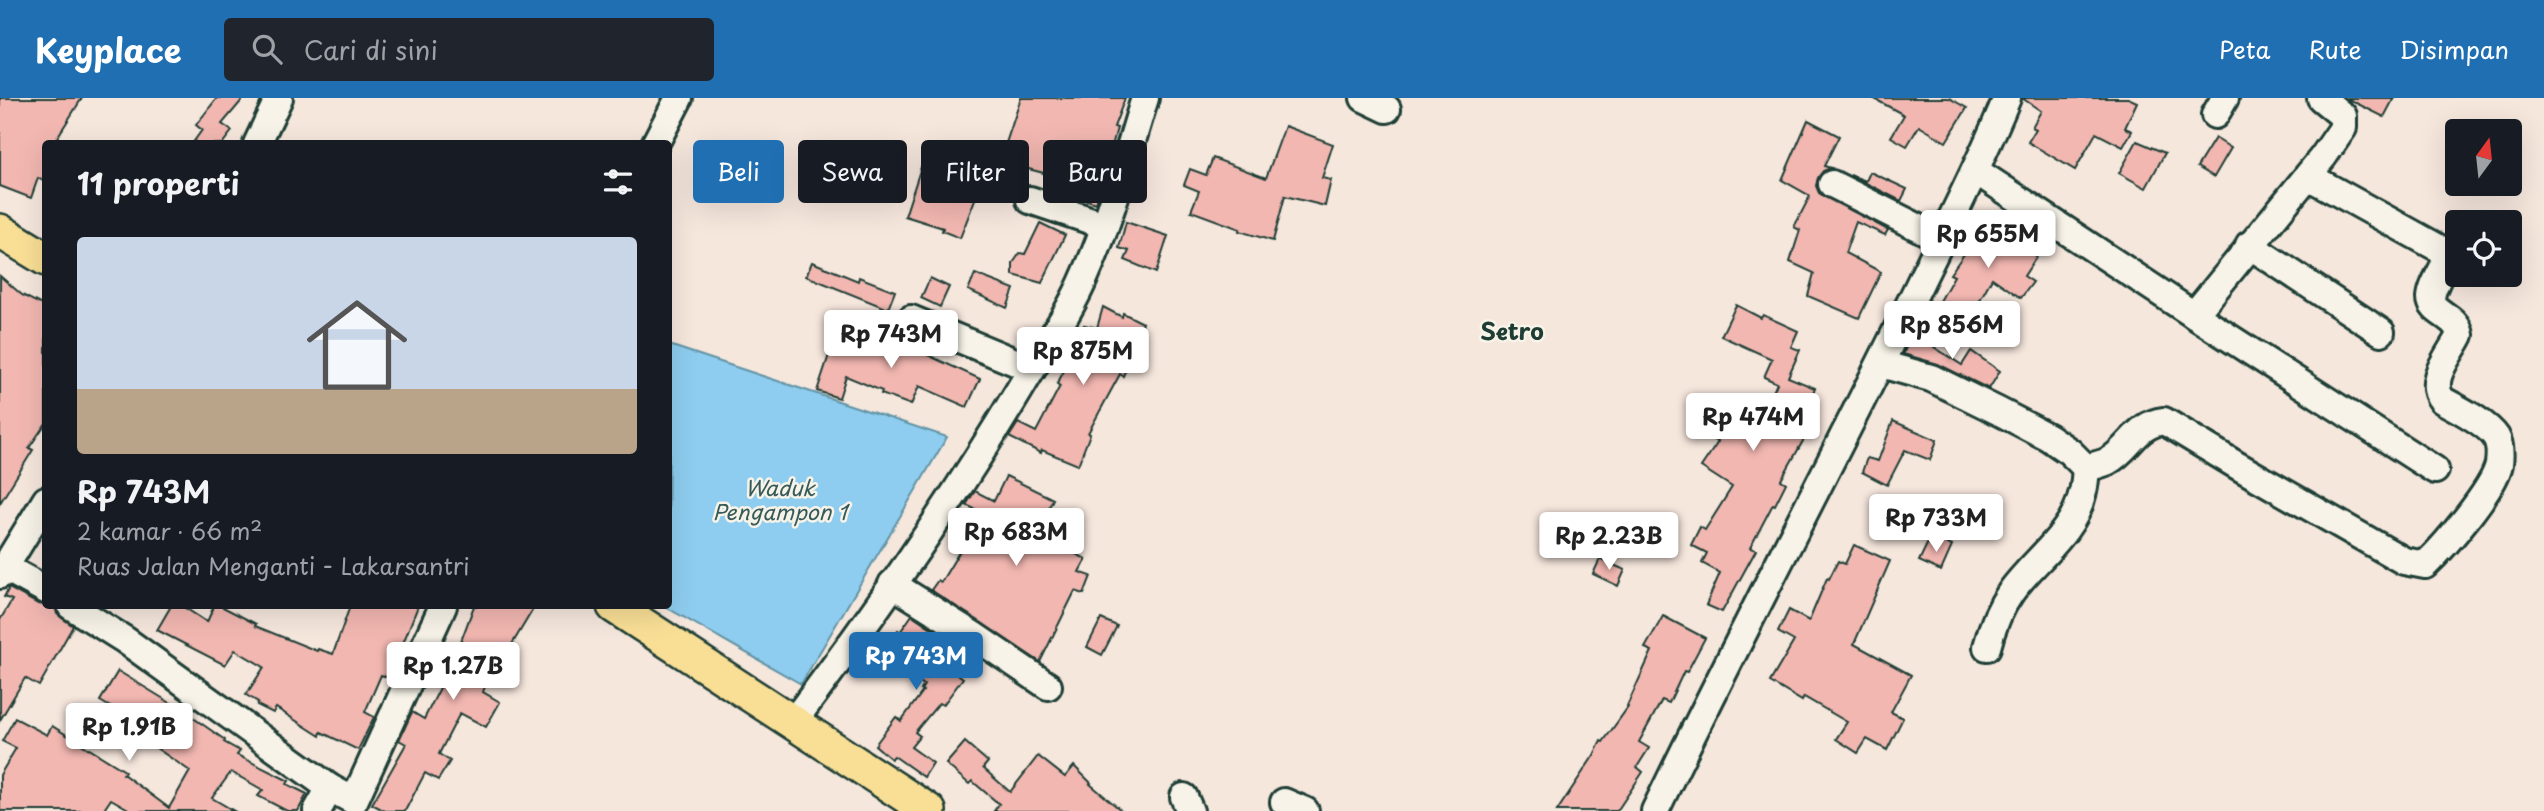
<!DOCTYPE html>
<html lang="id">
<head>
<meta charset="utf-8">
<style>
	:root { --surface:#171b24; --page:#20242c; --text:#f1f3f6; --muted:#9ea1a6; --line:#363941; --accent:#1f6fb2 }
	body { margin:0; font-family:"Playpen Sans",sans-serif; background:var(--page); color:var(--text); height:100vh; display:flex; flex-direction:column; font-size:26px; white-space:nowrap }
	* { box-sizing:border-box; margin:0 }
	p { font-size:23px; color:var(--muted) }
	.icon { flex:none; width:38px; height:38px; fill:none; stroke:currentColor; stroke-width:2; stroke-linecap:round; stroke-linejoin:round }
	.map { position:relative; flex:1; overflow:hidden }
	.panel { position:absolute; left:42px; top:42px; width:630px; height:469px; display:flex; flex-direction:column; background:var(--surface); border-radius:7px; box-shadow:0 7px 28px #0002 }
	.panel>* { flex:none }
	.banner { position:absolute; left:693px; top:42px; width:665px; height:63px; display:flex; gap:14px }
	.needle { width:46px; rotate:15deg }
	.tools { position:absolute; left:2445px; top:21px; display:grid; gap:14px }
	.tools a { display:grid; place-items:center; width:77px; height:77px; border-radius:7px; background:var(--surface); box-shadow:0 7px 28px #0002; font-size:35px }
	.price { position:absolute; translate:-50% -60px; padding:0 16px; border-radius:7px; background:#fff; color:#222; font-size:23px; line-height:46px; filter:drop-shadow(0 2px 4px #0008) }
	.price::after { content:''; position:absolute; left:50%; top:42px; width:21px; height:16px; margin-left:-10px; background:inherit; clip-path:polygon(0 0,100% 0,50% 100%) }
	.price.current { background:var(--accent); color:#fff }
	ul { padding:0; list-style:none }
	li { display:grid; align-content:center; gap:14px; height:371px; padding:0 35px }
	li+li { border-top:2px solid var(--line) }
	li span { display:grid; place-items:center; height:217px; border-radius:7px; color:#555 }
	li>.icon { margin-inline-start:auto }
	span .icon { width:126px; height:126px; fill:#fffc; stroke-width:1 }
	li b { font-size:30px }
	h2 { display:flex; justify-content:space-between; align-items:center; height:84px; padding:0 35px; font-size:30px }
	.chip { padding:0 24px; border-radius:7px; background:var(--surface); box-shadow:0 7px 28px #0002; font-size:24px; line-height:63px }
	.chip.current { background:var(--accent); color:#fff }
	header { display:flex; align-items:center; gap:42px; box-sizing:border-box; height:98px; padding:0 35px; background:var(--accent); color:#fff }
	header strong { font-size:33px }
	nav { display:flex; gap:38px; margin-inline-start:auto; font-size:24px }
	.search { width:490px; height:63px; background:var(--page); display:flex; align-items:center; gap:18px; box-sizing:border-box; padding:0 24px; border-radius:7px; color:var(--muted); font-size:26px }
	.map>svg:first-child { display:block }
	.water { fill:#8ecdef; stroke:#6293a4; stroke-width:2 }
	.building { fill:#f2b7b1; stroke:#1f3d34; stroke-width:2 }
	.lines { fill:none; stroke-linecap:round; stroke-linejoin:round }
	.minor-casing { stroke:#1f3d34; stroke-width:32 }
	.major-casing { stroke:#1f3d34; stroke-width:38 }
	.minor { stroke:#f7f3e8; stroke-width:26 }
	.major { stroke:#f9df96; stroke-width:33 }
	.labels { text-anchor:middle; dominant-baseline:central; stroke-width:5; stroke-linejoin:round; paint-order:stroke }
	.water-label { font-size:21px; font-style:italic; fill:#355a59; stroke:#f7f3e8 }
	.quarter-label { font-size:23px; font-weight:bold; fill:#1f3d34; stroke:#f7f3e8 }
</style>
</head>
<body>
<header>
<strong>Keyplace</strong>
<div class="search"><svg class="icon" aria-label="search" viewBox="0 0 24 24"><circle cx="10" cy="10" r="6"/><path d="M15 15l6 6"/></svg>Cari di sini</div>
<nav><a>Peta</a><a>Rute</a><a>Disimpan</a></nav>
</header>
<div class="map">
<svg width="2544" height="713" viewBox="0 0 2544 713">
	<rect width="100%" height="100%" fill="#f6e7dd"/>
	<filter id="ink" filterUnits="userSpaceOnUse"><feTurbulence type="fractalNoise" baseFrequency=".0143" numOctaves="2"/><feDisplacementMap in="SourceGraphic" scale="14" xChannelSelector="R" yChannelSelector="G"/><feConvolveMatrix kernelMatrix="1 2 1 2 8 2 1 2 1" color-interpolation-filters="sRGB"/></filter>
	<g filter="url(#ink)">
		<!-- water -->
		<path class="water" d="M669,247l278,92 -146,247 -137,-78h4z"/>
		<!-- building -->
		<g class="building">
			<path d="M0,0h82l-29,46h-7v39l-8,-5 -7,20 -31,-12z"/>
			<path d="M217,0h27l-22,26 10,7 -10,13h-30l10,-14 -6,-5z"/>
			<path d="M1021,0h104l-11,29 3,1 -21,75 -49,-16 4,-12 -30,-8 5,-15 -21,-6z"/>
			<path d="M1873,0h76l18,10 -21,34 -27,-16 -12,20 -16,-9 13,-22z"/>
			<path d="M2022,0h106l9,4 -12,26 7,3 -9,16 -27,-14 -21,37 -47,-28 8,-13 -4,-2 9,-16z"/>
			<path d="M2346,0h48l-10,19z"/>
			<path d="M1808,22l31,16 -15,30 7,2 -8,3 -5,7 -2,8 3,7 69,37 -3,5 -29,-13 -11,31 36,19 -22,46 -51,-22 6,-23 -24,-11 10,-32 -6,-3 16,-31 -28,-16z"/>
			<path d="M1285,28l48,18 -11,34 9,2 -6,26 -40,-10 -12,45 -34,-10 1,-2 -49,-18 8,-20 -15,-6 6,-16 16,6 7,-17 53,20z"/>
			<path d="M2215,40l16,10 -17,29 -17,-10z"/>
			<path d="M2137,43l28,12 -19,35 -27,-15z"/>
			<path d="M922,66l28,9 -2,6 22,6 -2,6 9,3 -17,44 -18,-7 1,-3 -38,-12z"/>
			<path d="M1870,74l37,17 -6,12 -51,-26 16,6z"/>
			<path d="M1126,124l42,14 -12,37 -31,-13 4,-9 -10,-3z"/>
			<path d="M1040,125l25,12 -23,48 -29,-8v-12l7,-10 5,1z"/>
			<path d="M1980,125l57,33 -13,20 9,6 -12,16 -29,-20 -22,40 -30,-17 14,-25 -4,-2 14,-20z"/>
			<path d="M812,164l46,19 1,-4 36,14 -7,18 -82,-33z"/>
			<path d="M975,176l39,15 -7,19 -39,-18z"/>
			<path d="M0,178l22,19 24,12v116l-17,25 4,2 -33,53z"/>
			<path d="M930,180l19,9 -9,20 -19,-9z"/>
			<path d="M1736,207l25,13 2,-3 35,16 -7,16 9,3 -12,27 27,11 -6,14 5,2 -6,18 4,3 -31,55 5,3 -11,22 -2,-1 -23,44 6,2 -34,62 -16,-7 14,-32 -18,-10 5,-10 -16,-8 9,-18 5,3 27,-43 -31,-20 17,-25 -15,-7 16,-30 40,20 18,-42 -13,-6 8,-18 -51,-23z"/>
			<path d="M1103,209l19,10 1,-4 20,10 -17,35 4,2 -7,16 -3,-2 -32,59 2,1 -12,31 -36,-15 -1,3 -32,-16 9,-14 18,9 24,-46 -3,-2 16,-30 -4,-2 15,-27 13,3z"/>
			<path d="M839,227l30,10v-2l48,21 2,-3 61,28 -13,28 -48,-21 -8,19 -30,-11 1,-3 -36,-15 -7,22 -22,-7z"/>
			<path d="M1914,232l20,8 -3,7 31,20 9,-14 29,20 -11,18 -51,-25 -35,-10z"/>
			<path d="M1893,323l44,19 -7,20 -25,-10 -18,35 -25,-13 5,-14 11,3z"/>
			<path d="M1006,378l47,23 -4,8 28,14 -13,27 22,11 -7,13 12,4 -7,18 -9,-3 -35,71 -109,-72 7,-10 3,2 23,-38 -3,-2 18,-31 -13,-6 9,-14 19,10z"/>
			<path d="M1590,423l35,17 -7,16 -36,-17z"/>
			<path d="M1931,438l21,10 -11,25 -22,-10z"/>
			<path d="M1854,447l36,16 -36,83 57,31 -20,37 12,6 -16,32 -20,-11 -9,14 -22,-14 11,-17 -43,-25 -2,4 -32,-19 24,-41 -16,-9 11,-22 20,11 18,-43 2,1 9,-18 7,3z"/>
			<path d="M1600,461l25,11 -7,16 -25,-12z"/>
			<path d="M9,490l29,16 17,2 2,8 16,12 -34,60 -14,-8 -25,42v-100l12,-20 -8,-3z"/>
			<path d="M171,508h11l25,16 7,-16h7l35,18 -1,2 62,25 1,-2 15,5 17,-48h68l-29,72 -8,-3 -16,37 9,5 -16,33 -37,-18 -1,4 -44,-28 -3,5 -16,-8 1,-3 -12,-7 18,-28 -29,-17 -10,15 -68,-35z"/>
			<path d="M474,508h61l-27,45 -8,-4 -17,45 17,10 -14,25 -26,-14 -21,41 11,7 -12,19 -13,-7 -20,38h-20l-13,-7 34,-60 -7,-4 13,-28 12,7 18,-35 -9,-5 12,-23 9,4z"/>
			<path d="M912,517l24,16 -13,18 40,29 -20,27 -4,-2 -24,29 5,4 -9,11 22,16 -9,14 -30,-21 -3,3 -16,-14 21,-28 5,4 22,-30 -2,-1 3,-5 -44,-31 18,-24 2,2z"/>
			<path d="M1663,518l42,22 -18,34 -3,-1 -15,32 -7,-3 -23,42 10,6 -12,19 6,5 -26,39h-60l37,-56 7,-14 2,1 25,-35 -1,-1 25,-55 -7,-3z"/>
			<path d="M1101,521l16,7 -15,29 -15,-8z"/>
			<path d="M118,573l64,39 43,30 -1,2 16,9 -3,4 52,26 -2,3 20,10 -9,17h-11l-29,-15 5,-6 -32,-18 -19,26 22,13h-102l-21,-12 -8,12h-103v-36l16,-27 -14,-7 13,-23 32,17 5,-9 73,45 -2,3 46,34 21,-37 -56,-38 5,-9 -39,-23z"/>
			<path d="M965,644l23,20 -5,6 27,24 28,-36 27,21 9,-11 17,17 -1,1 32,27h-128l5,-7 -27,-23 -3,3 -23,-20z"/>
		</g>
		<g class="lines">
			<defs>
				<g id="minor">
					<path d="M1364,0l23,11"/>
					<path d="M2321,0l22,18v12l-20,29 -129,158 241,155"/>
					<path d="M2215,17l10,-17"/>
					<path d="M257,46l22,-46"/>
					<path d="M655,46l24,-46"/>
					<path d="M1976,73l218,144"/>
					<path d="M1832,86l109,55"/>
					<path d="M1030,102l74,25"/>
					<path d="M2249,147l132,87"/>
					<path d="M911,221l121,50"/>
					<path d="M1881,266l50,14 67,33 50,26 22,15 16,16"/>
					<path d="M2086,370c7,-2 16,-4 22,-7 22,-12 28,-37 56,-40l74,45 166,95 21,4c19,-18 69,-76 74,-101 1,-8 1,-20 -3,-27 -9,-14 -39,-29 -54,-37 -16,-20 9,-46 18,-65 -3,-20 -29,-21 -29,-37 1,-12 10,-25 15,-36l-4,-12 -134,-74"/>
					<path d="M4,469l42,23"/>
					<path d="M0,477l46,-75"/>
					<path d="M892,486l81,51 75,51"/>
					<path d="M71,508l54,34 205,148 24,13 89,-195"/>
					<path d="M1987,549c5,-20 12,-38 24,-55 21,-30 63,-59 71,-97 3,-8 3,-18 4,-27"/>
					<path d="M793,624c81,-107 158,-218 227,-333 22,-38 49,-74 66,-115 25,-56 41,-118 59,-176"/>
					<path d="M1184,699l6,14"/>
					<path d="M1284,704l21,9"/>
					<path d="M317,713l13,-23"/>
					<path d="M1655,713c85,-177 178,-350 264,-526 30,-62 62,-123 88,-187"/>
				</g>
				<g id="major">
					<path d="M0,133l46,28"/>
					<path d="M614,508l315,205"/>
				</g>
			</defs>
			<!-- minor casing -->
			<use href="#minor" class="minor-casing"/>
			<!-- major casing -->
			<use href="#major" class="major-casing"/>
			<!-- minor -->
			<use href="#minor" class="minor"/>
			<!-- major -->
			<use href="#major" class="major"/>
		</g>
	</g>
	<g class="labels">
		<!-- water labels -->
		<g class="water-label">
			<text x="780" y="389">Waduk<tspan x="780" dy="24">Pengampon 1</tspan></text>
		</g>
		<!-- quarter labels -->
		<g class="quarter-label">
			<text x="1512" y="232">Setro</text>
		</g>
	</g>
</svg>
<div class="tools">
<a><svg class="needle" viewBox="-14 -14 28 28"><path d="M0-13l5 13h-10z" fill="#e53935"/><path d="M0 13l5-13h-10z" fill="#9ea1a6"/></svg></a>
<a><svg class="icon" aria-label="locate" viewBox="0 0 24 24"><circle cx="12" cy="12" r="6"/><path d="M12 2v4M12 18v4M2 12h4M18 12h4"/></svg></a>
</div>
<b class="price" style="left:1988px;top:172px">Rp 655M</b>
<b class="price" style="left:1952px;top:263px">Rp 856M</b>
<b class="price" style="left:891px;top:272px">Rp 743M</b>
<b class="price" style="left:1083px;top:289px">Rp 875M</b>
<b class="price" style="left:1753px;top:355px">Rp 474M</b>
<b class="price" style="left:1936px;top:456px">Rp 733M</b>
<b class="price" style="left:1016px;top:470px">Rp 683M</b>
<b class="price" style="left:1609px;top:474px">Rp 2.23B</b>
<b class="price current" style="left:916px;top:594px">Rp 743M</b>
<b class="price" style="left:453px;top:604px">Rp 1.27B</b>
<b class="price" style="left:129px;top:665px">Rp 1.91B</b>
<div class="banner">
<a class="chip current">Beli</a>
<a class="chip">Sewa</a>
<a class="chip">Filter</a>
<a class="chip">Baru</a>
</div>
<section class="panel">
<h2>11 properti<svg class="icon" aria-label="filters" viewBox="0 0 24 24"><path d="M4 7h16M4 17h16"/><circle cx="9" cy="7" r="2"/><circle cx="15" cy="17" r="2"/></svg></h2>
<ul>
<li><span style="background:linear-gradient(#c9d6e8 70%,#b9a48a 0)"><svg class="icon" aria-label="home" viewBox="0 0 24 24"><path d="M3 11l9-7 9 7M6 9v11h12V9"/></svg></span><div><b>Rp 743M</b><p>2 kamar · 66 m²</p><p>Ruas Jalan Menganti - Lakarsantri</p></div></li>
</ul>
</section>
</div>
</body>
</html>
